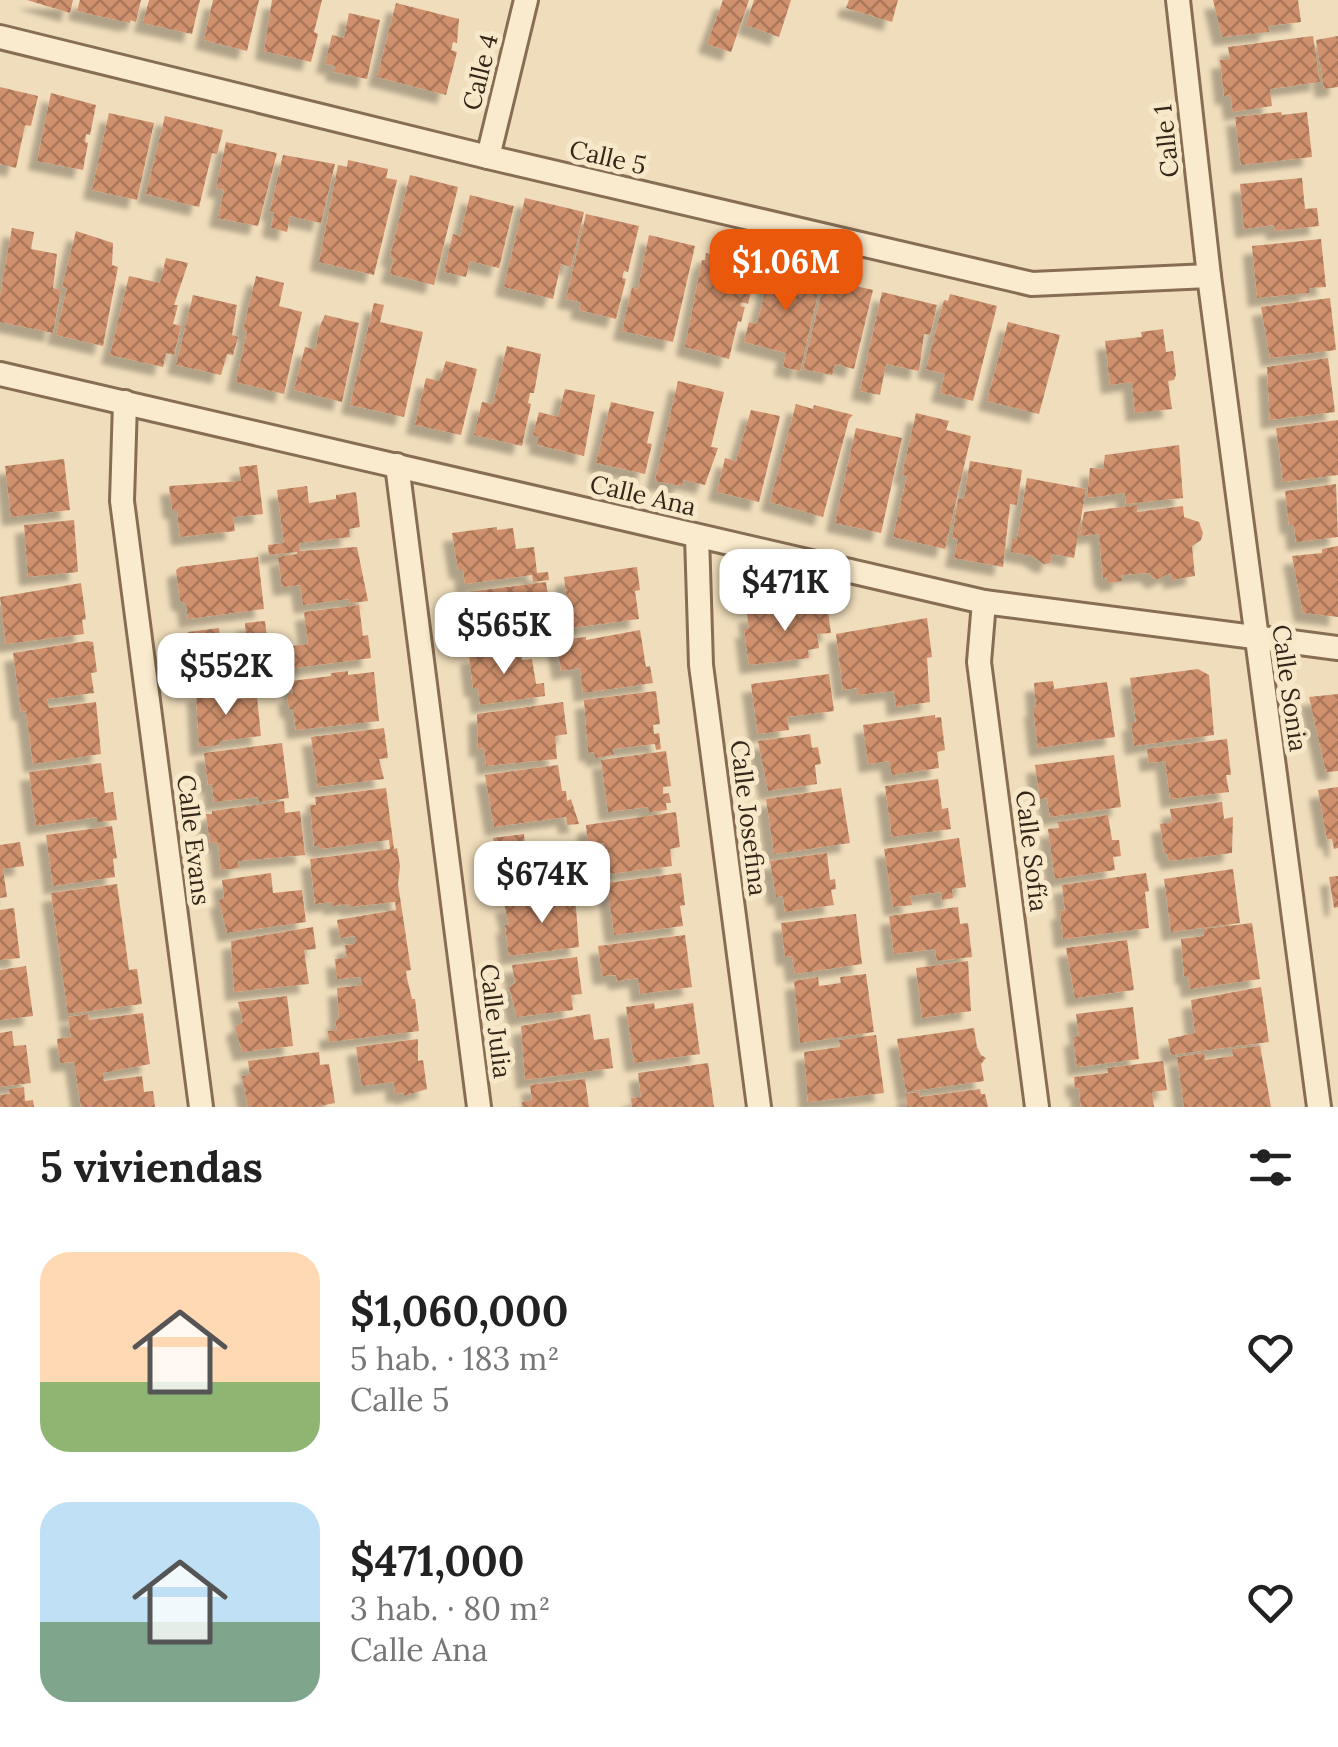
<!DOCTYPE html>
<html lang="es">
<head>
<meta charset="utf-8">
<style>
	:root { --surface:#fff; --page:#f2f2f2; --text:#222; --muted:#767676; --accent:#ea580c }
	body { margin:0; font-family:Lora,serif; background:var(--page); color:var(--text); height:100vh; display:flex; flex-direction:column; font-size:38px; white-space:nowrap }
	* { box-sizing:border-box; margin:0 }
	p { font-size:32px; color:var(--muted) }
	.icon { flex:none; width:55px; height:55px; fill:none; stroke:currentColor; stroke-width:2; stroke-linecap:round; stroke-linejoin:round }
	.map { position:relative; height:1107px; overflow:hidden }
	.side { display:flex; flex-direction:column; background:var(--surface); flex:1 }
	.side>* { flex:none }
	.price { position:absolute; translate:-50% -85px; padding:0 22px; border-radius:20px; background:#fff; color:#222; font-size:32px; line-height:65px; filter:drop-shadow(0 2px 5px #0008) }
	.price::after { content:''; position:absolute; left:50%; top:60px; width:30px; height:22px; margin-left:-15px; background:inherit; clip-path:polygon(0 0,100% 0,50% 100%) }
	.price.active { background:var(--accent); color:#fff }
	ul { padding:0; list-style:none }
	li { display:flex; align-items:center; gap:30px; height:250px; padding:0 40px }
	li span { display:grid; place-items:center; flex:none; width:280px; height:200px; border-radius:30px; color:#555 }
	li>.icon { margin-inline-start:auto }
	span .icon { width:120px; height:120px; fill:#fffc; stroke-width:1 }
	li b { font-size:42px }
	h2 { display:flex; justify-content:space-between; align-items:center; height:120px; padding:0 40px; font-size:42px }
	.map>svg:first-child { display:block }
	.building { fill:url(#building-cross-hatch); filter:url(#shadow) }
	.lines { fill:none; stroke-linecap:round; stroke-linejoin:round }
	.minor-casing { stroke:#876d54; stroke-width:28 }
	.minor { stroke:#fbebce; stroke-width:22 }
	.labels { text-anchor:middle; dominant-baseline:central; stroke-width:10; stroke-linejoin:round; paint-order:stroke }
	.street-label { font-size:25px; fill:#35261a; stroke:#f7e8ca }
</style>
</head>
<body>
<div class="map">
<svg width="1338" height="1107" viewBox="0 0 1338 1107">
	<defs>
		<pattern id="building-cross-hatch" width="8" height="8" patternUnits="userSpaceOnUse" patternTransform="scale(2.5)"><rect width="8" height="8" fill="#d0926e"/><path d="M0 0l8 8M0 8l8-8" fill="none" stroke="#aa775a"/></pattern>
		<filter id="shadow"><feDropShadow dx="-9" dy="9" stdDeviation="2.5" flood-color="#0004"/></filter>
	</defs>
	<rect width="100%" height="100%" fill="#f0ddbb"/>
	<!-- building -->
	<g class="building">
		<path d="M27,0h46l-3,13z"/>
		<path d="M80,0h61l-5,22 -6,-2v3l-53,-12z"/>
		<path d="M149,0h51l-8,34 -49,-11z"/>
		<path d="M213,0h46l-12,51 -43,-11z"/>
		<path d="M272,0h50l-8,32 4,2 -7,28 -47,-11z"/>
		<path d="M723,0h26l-18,52 -24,-8z"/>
		<path d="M754,0h37l-12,37 -33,-12z"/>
		<path d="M849,0h49l-6,22 -46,-14z"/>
		<path d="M1213,0h85l3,22 -33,4 1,6 -47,5z"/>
		<path d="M396,3l63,16 -2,24 -4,-1 -2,8 6,2 -11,43 -69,-18z"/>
		<path d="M349,13l31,7 -13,59 -33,-7 1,-6 -10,-2 7,-29 12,3z"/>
		<path d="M1313,36l7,46 -50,7 2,17 -39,6 -3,-17 -6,1 -4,-36 10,-1 -2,-12z"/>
		<path d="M1338,36v51l-14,2 -8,-49z"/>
		<path d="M0,87l38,9 -7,30 -6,-1 -9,43 -16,-4z"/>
		<path d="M51,93l45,12 -6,30 -4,-1 -1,8 3,1 -5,27 -46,-9z"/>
		<path d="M1281,112l1,3 25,-3 5,45 -71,8 -6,-48z"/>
		<path d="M109,113l45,10 -17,77 -45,-10z"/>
		<path d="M165,116l58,14 -6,24 -5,-1 -13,54 -53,-13z"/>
		<path d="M226,142l51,11 -19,73 -40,-8 6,-28 -8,-2z"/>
		<path d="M283,155l52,9 -14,59 -31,-7 -3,16 -16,-4 3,-16 -4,-1z"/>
		<path d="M348,160l40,9 -2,9 11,2 -23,95 -55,-13 19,-97 9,2z"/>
		<path d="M410,175l48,12 -24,98 -44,-11 4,-16 -4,-1z"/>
		<path d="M1302,178l3,31 12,-1 2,18 -44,5 -1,-6 -30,4 -4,-45z"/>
		<path d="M470,195l44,11 -15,62 -29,-7 -4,16 -22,-5 9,-38 7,2z"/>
		<path d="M525,198l59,14 -13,55 -10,-3 -8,35 -49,-12z"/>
		<path d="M586,214l53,12 -11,46 -4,-1 -2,7 4,1 -10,40 -37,-9 2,-8 -15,-3z"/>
		<path d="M12,228l22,4 -3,17 26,5 -4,34 8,2 -8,43 -53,-11v-26z"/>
		<path d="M76,231l37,12 -1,22 6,2 -15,79 -47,-11 11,-47 -5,-1z"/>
		<path d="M649,235l46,11 -22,96 -51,-11 10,-43 6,1z"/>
		<path d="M1321,239l5,48 -17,1v5l-52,5 -5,-52z"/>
		<path d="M706,253l51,13 -9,38 -6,-2 -2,4 5,1 -4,15 -3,-1 -9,38 -44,-12 17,-87h3z"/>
		<path d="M166,258l22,5 -14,42h4l-5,19 8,2 -7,29 -8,-2 -3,14 -53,-12 19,-79 31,7z"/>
		<path d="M772,263l44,10 -2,11 6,1 -20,86 -17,-4 3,-14 -42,-11 5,-20 8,2z"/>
		<path d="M256,276l28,7 -5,23 23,6 -18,82 -48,-12 11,-50 -4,-2z"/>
		<path d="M825,279l48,11 -19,79 -19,-5 -3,11 -29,-6z"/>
		<path d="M882,292l55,13 -7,30 -6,-1 -5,37 -33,-7 -6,31 -20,-4z"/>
		<path d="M950,294l47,12 -24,95 -33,-8 5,-19 -19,-5 18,-69 4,1z"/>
		<path d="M193,295l44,10 -5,30 6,2 -5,18 -6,-1 -6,21 -45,-10z"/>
		<path d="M1330,298l6,52 -66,8 -9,-51z"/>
		<path d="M374,303l10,2 -4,17 43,10 -19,85 -54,-12z"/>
		<path d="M325,315l34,8 -17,79 -48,-12 11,-43 11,3 3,-22z"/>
		<path d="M1008,322l52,13 -21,79 -52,-13z"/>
		<path d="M1163,329l3,23 7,-1 3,24 -2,5 -6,1 4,28 -37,4 -3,-31 -22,3 -5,-44 37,-4 -1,-5z"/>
		<path d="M507,346l34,8 -7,39h-4l-2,10 3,1 -9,42 -48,-11 8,-33 11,2z"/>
		<path d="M1328,358l7,54 -65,8 -3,-53z"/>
		<path d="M446,361l31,8 -16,66 -46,-10 11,-47 13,3z"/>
		<path d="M678,381l46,11 -13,55 7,1 -13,37 -22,-5 -1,6 -27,-5z"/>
		<path d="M565,389l30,6 -11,61 -47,-11 2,-8 -6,-2 6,-23 19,5z"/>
		<path d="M611,402l43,10 -7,31 5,1 -7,30 -49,-11z"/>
		<path d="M796,404l17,5 1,-4 39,10 -4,4 -26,98 -53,-15z"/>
		<path d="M751,410l29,6 -21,86 -42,-10 8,-34 11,3z"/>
		<path d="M916,413l33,8 -3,9 25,6 -26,113 -52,-12 14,-61 -5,-1z"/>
		<path d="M1338,420v55l-55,7 -7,-54z"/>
		<path d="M856,428l46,10 -21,95 -46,-10z"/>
		<path d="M1179,445l4,53 -57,6 -1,-11 -38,5 3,-30 13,1 2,-14z"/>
		<path d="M64,459l6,51 -59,7 -6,-51z"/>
		<path d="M970,461l52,9 -5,35 -7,-1 -7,63 -49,-9 4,-19 -6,-1 6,-39h6z"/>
		<path d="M257,465l6,49 -30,3 2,14 -55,6 -3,-27h-5l-3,-24 72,-5 -2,-14z"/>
		<path d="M1027,478l59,11 -12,69 -22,-4 -2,9 -6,1 -12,-8 -21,-4 1,-13h5z"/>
		<path d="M1336,484l2,53 -42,5 -2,-17h-5l-4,-34z"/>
		<path d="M307,486l2,17 27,-4v-4l20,-3 4,35 -11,2 1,8 -51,6 1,8 57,-4 11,54 -18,2 -1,-4 -46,6 -3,-20 -18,2 -4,-30 19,-3v-2l-28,3 -1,-10 16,-2 -7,-53z"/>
		<path d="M1137,505v7l46,-6 1,11 15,5 4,11 -2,7 -9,6 3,30 -23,4v-6l-6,1 -10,5 -8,-7 -27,2 1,6 -15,2v-5l-4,1 -4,-45 -19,2 4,-24z"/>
		<path d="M74,520l4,52 -50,5 -4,-52z"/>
		<path d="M497,527v3l16,-2 3,21 18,-2 3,26 11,-1 1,8 -16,2 -1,-7 -67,9 -2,-14h-5l-6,-37z"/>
		<path d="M1338,546v71l-35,-4 -11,-57 30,-3v-4z"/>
		<path d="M258,557l6,52 -76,10 -2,-16 -6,-2 -4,-31 4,-3z"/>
		<path d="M637,567l3,23 -5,1 4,28 -68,9 -7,-51z"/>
		<path d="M546,582l8,58 -11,2v-7l-73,10 -9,-52z"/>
		<path d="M81,583l5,36 -4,1 2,14 -78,10 -6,-47z"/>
		<path d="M359,605l4,31 5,-1 3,23 -83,11 -3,-22 23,-3 -4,-32z"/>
		<path d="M827,605l4,28 -14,1 2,14 -11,2 1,8 -60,7 -5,-36h5l-2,-15z"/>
		<path d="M927,618l5,39 -5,1 3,44 -34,5 -2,-16 -36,4 -1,-7 -14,2 -7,-56z"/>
		<path d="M265,621l4,36 -18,2 3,16 -55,6 -2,-14h-5l-4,-35 31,-4 1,12 26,-3 -1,-14z"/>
		<path d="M640,630l6,37 4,-1 3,17 -70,10 -3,-25 -19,3 -5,-31 30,-3v3z"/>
		<path d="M87,641l6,1 4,30 -6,1 3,20 -47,6 2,9 47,-6 5,52 -68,10 -7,-53 -5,1 -8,-59z"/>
		<path d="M520,649l2,11 10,-1 4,25 8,-1 1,13 -65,9 -2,-17h-5l-4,-33z"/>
		<path d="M1198,669l11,6 5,60 -80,11 -3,-24h5l-6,-44z"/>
		<path d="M348,671v4l26,-3 5,49 -83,9 -3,-21h-4l-2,-15h6l-2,-13 40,-5v-3z"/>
		<path d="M829,674l5,37 -47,6 2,13 -31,4 -7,-50z"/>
		<path d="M1053,681l1,8 53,-7 8,55 -77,11 -5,-40h3l-2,-25z"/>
		<path d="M226,689l2,11 29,-3 4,39 -41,5v4l-21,2 -3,-54z"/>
		<path d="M656,691l4,33 -7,1 1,9 5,-1 2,16 -5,1 -1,-6 -42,5 1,6 -19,3 -1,-6 -6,1 -4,-53z"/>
		<path d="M1338,694v77l-12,1 -17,-75z"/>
		<path d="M563,702l4,32 -12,2 2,23 -71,7 -2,-18 -6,1 -1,-35z"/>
		<path d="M935,715v3l6,-1 4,33 -8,2 2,16 -47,7 -3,-14 -21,3 -5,-39z"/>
		<path d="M384,728l4,30 -9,1 5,20 -66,8 -7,-50z"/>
		<path d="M810,734l2,14 6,-1 3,17 -6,1 2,19 -49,7 -10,-50z"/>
		<path d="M1227,739l4,36h-5l3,17 -59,7 -5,-38 -16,2 -2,-14z"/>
		<path d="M282,743l7,55 -30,4 -1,-5 -44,5 -2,-18 -4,1 -4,-32z"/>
		<path d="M666,751l5,35 -8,1v7l6,-1 2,10h-5l1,7 -18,2 -1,-5 -40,5 -7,-52z"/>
		<path d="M1114,755l7,52 -71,10 -3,-19 -7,1 -5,-34z"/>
		<path d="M101,763l4,30 8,-1 4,28 -20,2v-5l-61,9 -7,-54z"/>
		<path d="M558,765l4,26h4l1,10 4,-2 8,25 -12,1 -1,-8 -72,10 -9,-52z"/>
		<path d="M938,779l4,30 6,-1 3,21 -59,8 -7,-51z"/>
		<path d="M1338,787v61l-4,1 -2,-10h-5l-9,-49z"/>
		<path d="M386,788l8,61 3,-1 3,18 -2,18 13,86 -5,1 1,7 5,21h3l4,32 -90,11 -1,-11 9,-1 -2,-10 4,-1 -2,-31 25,-3 -1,-8 -24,2 -2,-20 12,-1 -2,-13 10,-1v-8l-15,2 -3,-18 59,-10 -1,-8 -45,5 -1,-3 -17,2v-4l-17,2 -5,-45 80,-10 -1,-9 -69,9v-3h-6l-4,-41h6l-1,-8z"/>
		<path d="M841,788l9,55 -76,11 -8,-55z"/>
		<path d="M284,801l1,12 15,-2 5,44 -67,6 1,7 -18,2 -3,-28 -8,1 -4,-29h6v-3z"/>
		<path d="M1222,802l2,17 9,-2 -1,36 -63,8 -2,-8h-3l-4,-29 12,-2 -2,-13z"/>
		<path d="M676,812l4,35 -10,2 2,17 -63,8 -5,-31 -16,3 -2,-21z"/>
		<path d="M1108,815l4,25h7l2,16 -8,1 2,13 -60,9 -7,-50 11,-1 -1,-6z"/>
		<path d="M112,826l5,32 -4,1 2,18 -62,9 -7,-51z"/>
		<path d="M524,834l1,12 31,-4 3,24 -10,2 2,14 -49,6 -9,-50z"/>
		<path d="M959,838l7,49 -14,2 1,9 -11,2 -1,-8 -31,4 2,9 -19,2 -9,-58z"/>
		<path d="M20,842l4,24 -21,3 4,28 -7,1v-53z"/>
		<path d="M827,853l3,27 5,-1 1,10 -5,1 3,15 -49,7 -2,-16 -7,1 -6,-36z"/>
		<path d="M1233,869l7,54 -69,9 -7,-53z"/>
		<path d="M271,873l2,20 29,-3 4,32 -79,11 -8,-33 5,-2 -2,-18z"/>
		<path d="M681,873l4,32 -5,1 3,20 -69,9 -7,-52z"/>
		<path d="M1146,873l3,18 -4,1 4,36 -86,11 -3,-28 5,-1 -3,-25z"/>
		<path d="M1338,876v31l-4,1 -5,-31z"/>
		<path d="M117,884l12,86 8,-1 5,35 -74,10 -17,-121z"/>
		<path d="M575,895l4,52 -70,9 -4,-31 4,-1 -5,-20z"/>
		<path d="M958,907l2,17 8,-1 4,34 -35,4 -2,-12 -41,5 -5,-38z"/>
		<path d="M14,908l6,50 -20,2v-50z"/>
		<path d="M856,914l6,50 -67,10 -3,-18 -7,1 -4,-34z"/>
		<path d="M1252,923l8,56 -70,10 -2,-13h-4l-3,-37 23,-3v-7z"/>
		<path d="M313,927l3,22 -12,1 5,34 -75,8 -3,-51z"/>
		<path d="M685,935l7,52 -52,7 -2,-16 -21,3 -1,-6 -14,1 -4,-30z"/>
		<path d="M1127,940l7,50 -59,8 -9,-50z"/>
		<path d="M577,957l5,37 -11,1 2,15 -56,7 -8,-30 6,-4 -3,-18z"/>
		<path d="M968,961l3,50 -49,7 -6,-50z"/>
		<path d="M26,966l7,50 -33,4v-50z"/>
		<path d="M866,974l8,58 -74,11 -6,-62 24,-4 1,9 22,-3 -1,-6z"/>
		<path d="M1261,987l8,55 -98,13 -3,-16 27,-6 -4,-33z"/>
		<path d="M287,996l6,50 -51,6 -7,-25 8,-5 -5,-20z"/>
		<path d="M654,1003l1,6 38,-6 7,51 -66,9 -8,-56z"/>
		<path d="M1133,1007l6,52 -62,8 -4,-30 6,-1 -3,-22z"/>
		<path d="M143,1013l7,51 -58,11 11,-2 1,8 38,-5 2,16 9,-1 2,16h-74l-7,-45 -14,1 -3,-24 14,-2 -3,-20 20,-3 1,6z"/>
		<path d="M590,1014l4,26 15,-2 4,30 -88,12 -4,-54z"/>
		<path d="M974,1028l3,19 4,8 5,3 -5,6 3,17 -78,11 -9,-53z"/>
		<path d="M12,1031l2,15 12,-1 5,38 -31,4v-54z"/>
		<path d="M876,1035l8,58 -76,9 -4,-50 36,-5 -1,-7z"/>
		<path d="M418,1039v22l5,-1 4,29 -23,7 -1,-3 -8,1 -1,-12 -32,4 -6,-39z"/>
		<path d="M1260,1046l11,61h-87l-7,-50 27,-4 1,7 28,-4 -1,-7z"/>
		<path d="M319,1052l1,13 9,-1 6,39 -21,4h-66l-6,-31 8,-1 -2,-14z"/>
		<path d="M1163,1061l4,29 -15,2 2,15h-73l-2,-19 -4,1 -1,-12 34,-4 -1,-5z"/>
		<path d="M708,1063l6,44h-82l-1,-9 10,-1 -3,-24z"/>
		<path d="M585,1079l4,28h-67v-5l10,-2 -2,-15z"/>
		<path d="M24,1087l1,14 8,-1 1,7h-34v-12l10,-1 -1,-5z"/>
		<path d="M980,1089l1,5h4l3,13h-81l-1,-13 13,-2 1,5z"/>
	</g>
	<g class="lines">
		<defs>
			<g id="minor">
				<path d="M1178,0l31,276 110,831"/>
				<path d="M0,37l488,120 544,127 177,-8"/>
				<path d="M488,157l38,-157"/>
				<path d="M0,374l984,228 354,46"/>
				<path d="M125,402l-3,99 79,606"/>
				<path d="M397,465l82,642"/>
				<path d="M697,536l4,129 58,442"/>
				<path d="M984,602l-5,60 58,445"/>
			</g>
		</defs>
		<!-- minor casing -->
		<use href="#minor" class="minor-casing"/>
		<!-- minor -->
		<use href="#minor" class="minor"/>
	</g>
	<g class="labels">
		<!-- street labels -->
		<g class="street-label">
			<text transform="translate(480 72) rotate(-76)">Calle 4</text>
			<text transform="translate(1166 141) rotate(-96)">Calle 1</text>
			<text transform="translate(608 157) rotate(13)">Calle 5</text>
			<text transform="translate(643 495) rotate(13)">Calle Ana</text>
			<text transform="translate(1290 688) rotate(82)">Calle Sonia</text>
			<text transform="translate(749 818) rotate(83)">Calle Josefina</text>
			<text transform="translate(194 840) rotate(83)">Calle Evans</text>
			<text transform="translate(1032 851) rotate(83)">Calle Sofía</text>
			<text transform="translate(496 1021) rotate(83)">Calle Julia</text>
		</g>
	</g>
</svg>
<b class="price active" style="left:786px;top:314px">$1.06M</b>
<b class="price" style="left:785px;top:634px">$471K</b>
<b class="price" style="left:504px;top:677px">$565K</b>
<b class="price" style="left:226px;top:718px">$552K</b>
<b class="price" style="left:542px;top:926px">$674K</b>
</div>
<section class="side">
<h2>5 viviendas<svg class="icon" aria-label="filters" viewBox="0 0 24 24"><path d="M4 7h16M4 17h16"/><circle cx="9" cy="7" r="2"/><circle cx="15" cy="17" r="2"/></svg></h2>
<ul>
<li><span style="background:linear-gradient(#ffd9b3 65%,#8fb573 0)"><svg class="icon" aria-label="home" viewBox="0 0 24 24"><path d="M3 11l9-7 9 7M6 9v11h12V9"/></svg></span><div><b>$1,060,000</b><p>5 hab. · 183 m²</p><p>Calle 5</p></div><svg class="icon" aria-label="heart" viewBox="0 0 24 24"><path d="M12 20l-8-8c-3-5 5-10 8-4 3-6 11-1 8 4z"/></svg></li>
<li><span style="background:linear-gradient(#bfe0f5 60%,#7fa58c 0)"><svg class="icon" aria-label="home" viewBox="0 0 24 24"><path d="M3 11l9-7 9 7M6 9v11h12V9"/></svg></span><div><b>$471,000</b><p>3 hab. · 80 m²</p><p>Calle Ana</p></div><svg class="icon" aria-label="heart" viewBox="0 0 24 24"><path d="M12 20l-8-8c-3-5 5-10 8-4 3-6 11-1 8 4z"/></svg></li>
</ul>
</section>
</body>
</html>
